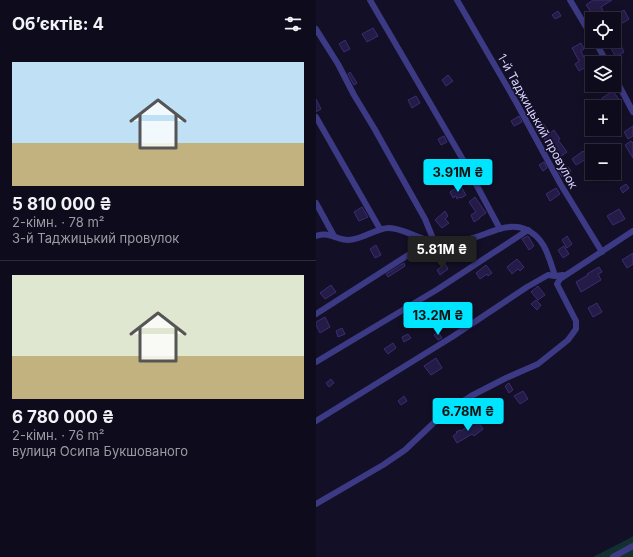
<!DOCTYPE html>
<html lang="uk">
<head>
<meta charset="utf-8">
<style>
	:root { --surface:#0e0b1c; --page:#171425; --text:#f1f3f6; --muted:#9b9ba3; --line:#2e2b3b; --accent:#00e5ff }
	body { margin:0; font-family:Inter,sans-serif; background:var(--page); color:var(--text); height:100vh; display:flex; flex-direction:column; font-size:15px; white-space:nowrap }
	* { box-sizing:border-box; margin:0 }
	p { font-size:13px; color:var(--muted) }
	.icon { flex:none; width:22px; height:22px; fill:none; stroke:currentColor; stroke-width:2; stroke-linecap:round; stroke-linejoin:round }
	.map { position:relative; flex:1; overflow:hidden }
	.side { display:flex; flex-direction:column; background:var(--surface); width:316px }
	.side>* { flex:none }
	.controls { position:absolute; left:269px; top:12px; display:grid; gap:8px }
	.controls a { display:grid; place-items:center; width:36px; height:36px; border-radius:0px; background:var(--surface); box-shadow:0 2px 10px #0003,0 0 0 1px var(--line); font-size:20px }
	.price { position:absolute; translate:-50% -34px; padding:0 9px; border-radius:4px; background:var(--accent); color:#111; font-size:13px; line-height:26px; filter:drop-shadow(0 1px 2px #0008) }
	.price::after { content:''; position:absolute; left:50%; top:24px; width:12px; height:9px; margin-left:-6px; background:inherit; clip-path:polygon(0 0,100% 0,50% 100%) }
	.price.current { background:#222; color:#fff }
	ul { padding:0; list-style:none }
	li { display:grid; align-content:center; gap:8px; height:212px; padding:0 12px }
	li+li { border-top:1px solid var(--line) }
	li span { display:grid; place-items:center; height:124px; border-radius:0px; color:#555 }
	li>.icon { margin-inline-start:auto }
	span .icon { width:72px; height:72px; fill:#fffc; stroke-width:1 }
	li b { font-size:17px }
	h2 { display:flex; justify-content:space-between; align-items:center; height:48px; padding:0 12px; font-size:17px }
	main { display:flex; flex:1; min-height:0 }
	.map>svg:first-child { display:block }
	.green { fill:#12302f }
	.building { fill:#241b47; stroke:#3b2d73 }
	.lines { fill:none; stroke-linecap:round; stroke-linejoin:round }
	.minor { stroke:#3d3a85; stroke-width:6 }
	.labels { text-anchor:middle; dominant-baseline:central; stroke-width:3; stroke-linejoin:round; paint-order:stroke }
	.street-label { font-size:12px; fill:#d9d4ff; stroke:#130f26 }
</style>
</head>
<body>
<main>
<section class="side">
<h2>Об’єктів: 4<svg class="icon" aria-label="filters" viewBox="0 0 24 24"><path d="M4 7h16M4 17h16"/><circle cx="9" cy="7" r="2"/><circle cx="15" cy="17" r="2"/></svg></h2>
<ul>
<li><span style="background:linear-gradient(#bfe0f5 65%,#c2b280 0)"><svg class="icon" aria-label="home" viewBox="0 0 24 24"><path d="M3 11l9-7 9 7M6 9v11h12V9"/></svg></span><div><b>5 810 000 ₴</b><p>2-кімн. · 78 m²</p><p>3-й Таджицький провулок</p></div></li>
<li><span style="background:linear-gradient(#dfe7d0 65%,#c2b280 0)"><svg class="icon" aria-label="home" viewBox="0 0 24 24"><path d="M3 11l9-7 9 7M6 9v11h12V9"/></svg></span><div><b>6 780 000 ₴</b><p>2-кімн. · 76 m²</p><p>вулиця Осипа Букшованого</p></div></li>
</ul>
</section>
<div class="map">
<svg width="317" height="557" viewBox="0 0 317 557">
	<rect width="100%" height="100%" fill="#130f26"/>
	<!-- green -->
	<path class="green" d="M317,536v21h-40l37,-19z"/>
	<!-- building -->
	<g class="building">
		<path d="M277,0h19l-11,7 2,3 -9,6 -8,-11z"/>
		<path d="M308,10l5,9 -13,8 -2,-4v-4h-6z"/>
		<path d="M242,11l3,5 -6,3 -3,-4z"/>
		<path d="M57,28l5,8 -11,6 -5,-8z"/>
		<path d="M29,40l5,9 -6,3 -5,-8z"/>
		<path d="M302,40l6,12 -8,5 -7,-12z"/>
		<path d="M265,43l3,6 -3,2 7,15 -9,5 -4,-7 4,-3 -7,-13z"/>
		<path d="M34,72l7,11 -3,2 -6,-11z"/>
		<path d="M132,75l5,6 -7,5 -4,-6z"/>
		<path d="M208,91l3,5 -6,4 -3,-4z"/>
		<path d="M297,91l7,10 -9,6h-3l-6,-9z"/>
		<path d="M100,96l4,7 -8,5 -4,-8z"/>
		<path d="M0,99l5,10 -5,3z"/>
		<path d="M203,116l3,6 -8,4 -3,-5z"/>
		<path d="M226,122l8,11 4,-3 6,9 -2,1 9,12 -7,5 -8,-12 -2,1 -11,-14h-1l-3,-5z"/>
		<path d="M317,126v10l-5,3 -4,-7z"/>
		<path d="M128,136l3,6 -6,3 -3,-6z"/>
		<path d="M315,141l2,2v15l-8,-13z"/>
		<path d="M267,151l5,7 -12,7 -4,-6z"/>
		<path d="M228,162l3,6 -4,3 -4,-6z"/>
		<path d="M252,167l3,4 -9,6 -3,-5z"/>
		<path d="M310,184l3,4 -6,5 -3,-5z"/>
		<path d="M144,185l6,10 -5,3 -1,-1 -3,2 -1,-3 -3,2 -3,-6z"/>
		<path d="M240,188l4,6 -10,7 -4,-7z"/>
		<path d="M159,197l11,16 -6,4v1l-6,4 -3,-7 5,-3 -7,-10z"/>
		<path d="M46,207l6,10 -9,4 -5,-9z"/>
		<path d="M303,209l6,10 -12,6 -6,-9z"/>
		<path d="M129,211l3,5 -3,3 4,4 -7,5 -7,-8z"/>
		<path d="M212,236l6,10 -5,4 -7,-11z"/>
		<path d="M251,236l5,8 -5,4 -5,-8z"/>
		<path d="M60,245l5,10 -6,3 -5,-9z"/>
		<path d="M248,246l5,8 -6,4 -5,-8z"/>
		<path d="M317,253v11l-6,4 -5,-8z"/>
		<path d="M201,259l7,8 -4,4 -2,-2 -6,5 -5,-7z"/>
		<path d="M88,263l1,3 -17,11 -2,-3z"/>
		<path d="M129,264l3,5 -8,6 -3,-5z"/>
		<path d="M170,265l6,8 -4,3 -1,-2 -7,5 -4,-6z"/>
		<path d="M283,267l3,5 -4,2 3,6 -20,12 -5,-10 12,-7 -1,-1z"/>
		<path d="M15,285l5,7 -11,7 -5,-6z"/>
		<path d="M222,286l7,9 -7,5 -7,-8z"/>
		<path d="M220,300l5,5 -4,5 -6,-6z"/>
		<path d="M281,303l5,9 -9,5 -5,-9z"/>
		<path d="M9,317l5,10 -10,6 -4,-8v-3z"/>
		<path d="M26,328l3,6 -7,3 -2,-6z"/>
		<path d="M122,332l4,6 -4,2 -4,-5z"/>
		<path d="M92,334l3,4 -7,4 -2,-5z"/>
		<path d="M77,343l3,5 -8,6 -4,-5z"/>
		<path d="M120,358l6,10 -11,7 -7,-9z"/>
		<path d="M15,379l3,4 -5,4 -3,-4z"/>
		<path d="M193,383l4,7 -4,3 -4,-7z"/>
		<path d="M207,391l5,8 -8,5 -6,-8z"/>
		<path d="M88,396l3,5 -6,4 -3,-4z"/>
		<path d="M161,420l6,9 -9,7 -2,-2 -15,9 -4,-7 4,-3 -1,-1 4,-2 1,1z"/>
	</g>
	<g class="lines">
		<!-- minor -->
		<g class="minor">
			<path d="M54,0l92,158 38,71"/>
			<path d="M141,0l59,102 45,83 41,67"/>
			<path d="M254,0l22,37"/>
			<path d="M0,29l22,35 16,31 20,33 51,91 9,22"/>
			<path d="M279,41l12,22"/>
			<path d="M298,76l19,36"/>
			<path d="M0,117l64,112"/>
			<path d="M0,203l18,33"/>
			<path d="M0,236c14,-5 20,4 32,4 15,0 27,-12 41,-12 12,0 24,8 35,11 10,3 23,2 33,2 23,0 46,-21 68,-12 20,8 24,29 30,47"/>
			<path d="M0,314l114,-73"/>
			<path d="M0,362l122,-73 90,-59"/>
			<path d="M0,421l136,-84 75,-50 21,-12 7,1 8,-1"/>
			<path d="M0,504l67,-39 22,-15 37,-35 29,-19 35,-18 32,-14 30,-24 8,-11v-8l-19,-37 3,-5 73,-48"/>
			<path d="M297,557l20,-11"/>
		</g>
	</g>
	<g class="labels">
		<!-- street labels -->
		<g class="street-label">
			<text transform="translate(222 121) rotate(61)">1-й Таджицький провулок</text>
		</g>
	</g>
</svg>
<div class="controls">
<a><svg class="icon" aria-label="locate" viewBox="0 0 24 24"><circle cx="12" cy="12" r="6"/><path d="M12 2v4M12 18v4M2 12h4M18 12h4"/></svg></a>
<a><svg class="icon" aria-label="layers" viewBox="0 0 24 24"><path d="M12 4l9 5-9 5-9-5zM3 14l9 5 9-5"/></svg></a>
<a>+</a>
<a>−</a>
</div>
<b class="price" style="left:142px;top:193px">3.91M ₴</b>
<b class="price current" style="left:126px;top:270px">5.81M ₴</b>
<b class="price" style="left:122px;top:336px">13.2M ₴</b>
<b class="price" style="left:152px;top:432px">6.78M ₴</b>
</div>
</main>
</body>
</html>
